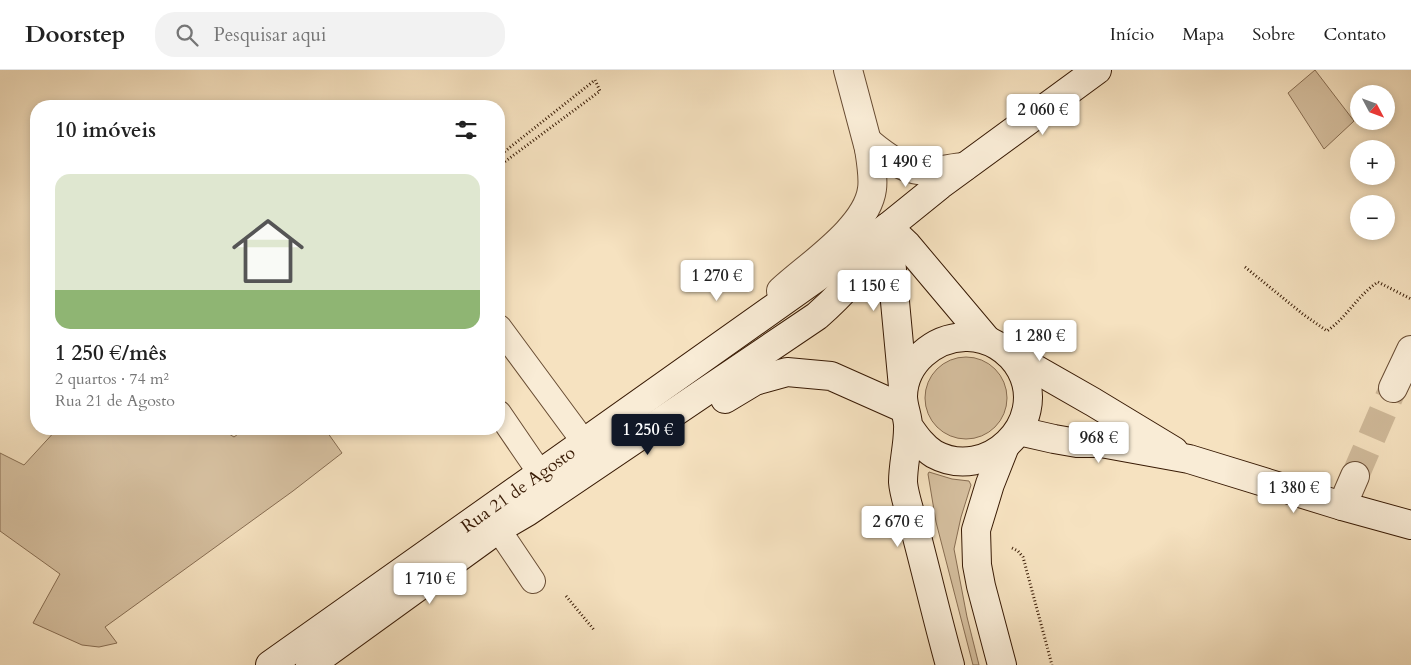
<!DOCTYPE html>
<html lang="pt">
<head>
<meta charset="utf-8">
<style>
	:root { --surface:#fff; --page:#f2f2f2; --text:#222; --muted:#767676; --line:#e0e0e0; --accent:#111827 }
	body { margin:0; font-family:Cardo,serif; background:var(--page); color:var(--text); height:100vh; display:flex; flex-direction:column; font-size:19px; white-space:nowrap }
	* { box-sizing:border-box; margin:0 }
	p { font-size:16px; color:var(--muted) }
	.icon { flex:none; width:28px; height:28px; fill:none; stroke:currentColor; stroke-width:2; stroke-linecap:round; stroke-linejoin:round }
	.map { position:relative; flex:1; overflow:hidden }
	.details { position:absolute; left:30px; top:30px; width:475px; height:335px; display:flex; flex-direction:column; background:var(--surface); border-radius:20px; box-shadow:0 2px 8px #0003 }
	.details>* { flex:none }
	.needle { width:32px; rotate:131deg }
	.buttons { position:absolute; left:1350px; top:15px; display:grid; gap:10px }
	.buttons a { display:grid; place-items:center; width:45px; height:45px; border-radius:50%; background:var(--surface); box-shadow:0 2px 8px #0003; font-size:25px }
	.price { position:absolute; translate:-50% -42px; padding:0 11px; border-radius:5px; background:#fff; color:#222; font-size:16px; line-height:32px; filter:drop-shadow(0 1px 2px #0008) }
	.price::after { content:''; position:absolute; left:50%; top:30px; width:15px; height:11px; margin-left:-8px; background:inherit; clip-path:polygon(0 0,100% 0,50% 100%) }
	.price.on { background:var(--accent); color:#fff }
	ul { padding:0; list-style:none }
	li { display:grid; align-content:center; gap:10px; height:265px; padding:0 25px }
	li span { display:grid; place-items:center; height:155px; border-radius:15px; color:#555 }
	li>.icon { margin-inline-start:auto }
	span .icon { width:90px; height:90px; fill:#fffc; stroke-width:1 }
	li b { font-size:21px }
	h2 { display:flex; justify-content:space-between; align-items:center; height:60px; padding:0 25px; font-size:21px }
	header { display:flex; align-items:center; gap:30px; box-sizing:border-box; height:70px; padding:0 25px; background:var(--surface); border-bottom:1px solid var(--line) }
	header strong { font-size:24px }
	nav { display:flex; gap:28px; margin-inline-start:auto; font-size:18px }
	.search { width:350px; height:45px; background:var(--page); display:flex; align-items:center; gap:12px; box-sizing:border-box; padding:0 18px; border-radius:20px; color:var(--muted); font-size:19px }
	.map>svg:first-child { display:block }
	.green { fill:#d6c0a0; stroke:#876d52 }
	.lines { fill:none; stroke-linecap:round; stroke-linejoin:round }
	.street-tunnel { stroke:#d0ba9a; stroke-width:28; stroke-dasharray:28 14; stroke-linecap:butt }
	.lane-casing { stroke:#684c33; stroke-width:26 }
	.street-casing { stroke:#684c33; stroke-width:30 }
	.secondary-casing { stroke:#381a04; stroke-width:30 }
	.path { stroke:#381a04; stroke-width:3; stroke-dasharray:1 2.5; stroke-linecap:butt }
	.lane { stroke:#f9ecd6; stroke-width:24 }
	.street { stroke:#f9ecd6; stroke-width:28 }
	.secondary { stroke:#f9ecd6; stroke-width:28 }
	.labels { text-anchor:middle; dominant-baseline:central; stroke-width:4; stroke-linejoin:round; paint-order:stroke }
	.street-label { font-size:18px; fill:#381a04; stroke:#f9ecd6 }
</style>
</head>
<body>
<header>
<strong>Doorstep</strong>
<div class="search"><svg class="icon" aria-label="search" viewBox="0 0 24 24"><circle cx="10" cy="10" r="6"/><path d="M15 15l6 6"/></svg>Pesquisar aqui</div>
<nav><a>Início</a><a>Mapa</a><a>Sobre</a><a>Contato</a></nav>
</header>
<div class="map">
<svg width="1411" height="595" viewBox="0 0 1411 595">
	<rect width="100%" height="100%" fill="#f6e2c0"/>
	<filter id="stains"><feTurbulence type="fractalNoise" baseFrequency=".004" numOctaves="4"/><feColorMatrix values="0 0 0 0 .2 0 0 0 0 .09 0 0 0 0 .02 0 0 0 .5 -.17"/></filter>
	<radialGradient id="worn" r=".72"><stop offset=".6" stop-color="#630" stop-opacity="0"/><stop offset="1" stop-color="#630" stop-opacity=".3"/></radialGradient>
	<!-- green -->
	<g class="green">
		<path d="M1315,0l39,51 -30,28 -36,-56z"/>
		<circle cx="966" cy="328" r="41"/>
		<path d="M57,359h164l13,8 11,-8h80l17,24 -49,38 -188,136 12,16 -18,4 -17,-2 -49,-22 27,-49 -60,-43v-78l24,12z"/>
		<path d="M929,402l23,7 17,2 2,4 -10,32 -7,32 13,68 12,48h-6l-37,-143 -8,-48z"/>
	</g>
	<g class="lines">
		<!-- street-tunnel -->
		<path class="street-tunnel" d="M1355,406l38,-88"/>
		<defs>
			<g id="lane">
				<path d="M499,257l85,115"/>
				<path d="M499,343l41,60"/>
				<path d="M498,459l35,52"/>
			</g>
			<g id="street">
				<path d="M848,0l24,90"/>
				<path d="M868,72c19,16 38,30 64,29 11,-1 21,-3 32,-4"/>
				<path d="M781,221c28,-26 86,-63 91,-102 2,-13 -2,-33 -4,-47"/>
				<path d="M1393,318l18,-38"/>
				<path d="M1342,436l13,-30"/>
			</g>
			<g id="secondary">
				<path d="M888,157l15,160"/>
				<path d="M888,157l19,18 80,95"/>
				<path d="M1009,284l84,48 81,49"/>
				<path d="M725,329l30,-18 32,-9 44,4 72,32"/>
				<path d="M909,357c7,10 14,20 25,27 53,29 115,-31 87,-84 -11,-20 -33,-34 -56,-33 -31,1 -61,25 -62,59 0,12 6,22 5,33 0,17 -5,35 -5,53 1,15 10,39 14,55 11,42 21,85 33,128"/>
				<path d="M1019,361l35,8 23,4h24l88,16 153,47 69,19"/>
				<path id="s1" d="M270,595l618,-438 52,-42 157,-115"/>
				<path d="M310,595l188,-136 29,-17 290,-196c25,-22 48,-47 65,-76"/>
				<path d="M1002,595l-21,-79 -4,-21 -1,-35 14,-46 15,-38"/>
			</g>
		</defs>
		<!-- lane casing -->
		<use href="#lane" class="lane-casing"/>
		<!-- street casing -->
		<use href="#street" class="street-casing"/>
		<!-- secondary casing -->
		<use href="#secondary" class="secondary-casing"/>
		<!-- path -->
		<g class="path">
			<path d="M499,86l96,-76 5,11 -101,75"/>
			<path d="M1245,197l59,48 23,16c20,-14 31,-36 51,-49l33,17"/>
			<path d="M1012,478l6,3 5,6 29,108"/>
			<path d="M566,526l29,35"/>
		</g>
		<!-- lane -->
		<use href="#lane" class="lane"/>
		<!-- street -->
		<use href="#street" class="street"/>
		<!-- secondary -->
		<use href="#secondary" class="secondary"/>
	</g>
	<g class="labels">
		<!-- street labels -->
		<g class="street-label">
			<text stroke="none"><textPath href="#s1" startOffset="304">Rua 21 de Agosto</textPath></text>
		</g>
	</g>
	<rect width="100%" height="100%" filter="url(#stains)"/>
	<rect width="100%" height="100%" fill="url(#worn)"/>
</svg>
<div class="buttons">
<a><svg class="needle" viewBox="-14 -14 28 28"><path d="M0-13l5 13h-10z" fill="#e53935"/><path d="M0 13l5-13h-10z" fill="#767676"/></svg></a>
<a>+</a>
<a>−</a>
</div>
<b class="price" style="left:1043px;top:66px">2 060 €</b>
<b class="price" style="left:906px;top:118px">1 490 €</b>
<b class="price" style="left:717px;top:232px">1 270 €</b>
<b class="price" style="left:874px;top:242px">1 150 €</b>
<b class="price" style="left:1040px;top:292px">1 280 €</b>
<b class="price on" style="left:648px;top:386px">1 250 €</b>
<b class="price" style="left:1099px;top:394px">968 €</b>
<b class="price" style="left:1294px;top:444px">1 380 €</b>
<b class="price" style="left:898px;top:478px">2 670 €</b>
<b class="price" style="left:430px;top:535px">1 710 €</b>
<section class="details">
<h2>10 imóveis<svg class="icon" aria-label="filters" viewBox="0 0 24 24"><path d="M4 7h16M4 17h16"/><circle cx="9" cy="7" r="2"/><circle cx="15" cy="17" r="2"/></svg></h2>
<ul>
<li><span style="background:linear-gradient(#dfe7d0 75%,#8fb573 0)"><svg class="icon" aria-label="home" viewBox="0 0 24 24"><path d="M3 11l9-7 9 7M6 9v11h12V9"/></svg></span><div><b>1 250 €/mês</b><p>2 quartos · 74 m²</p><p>Rua 21 de Agosto</p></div></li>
</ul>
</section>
</div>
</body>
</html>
